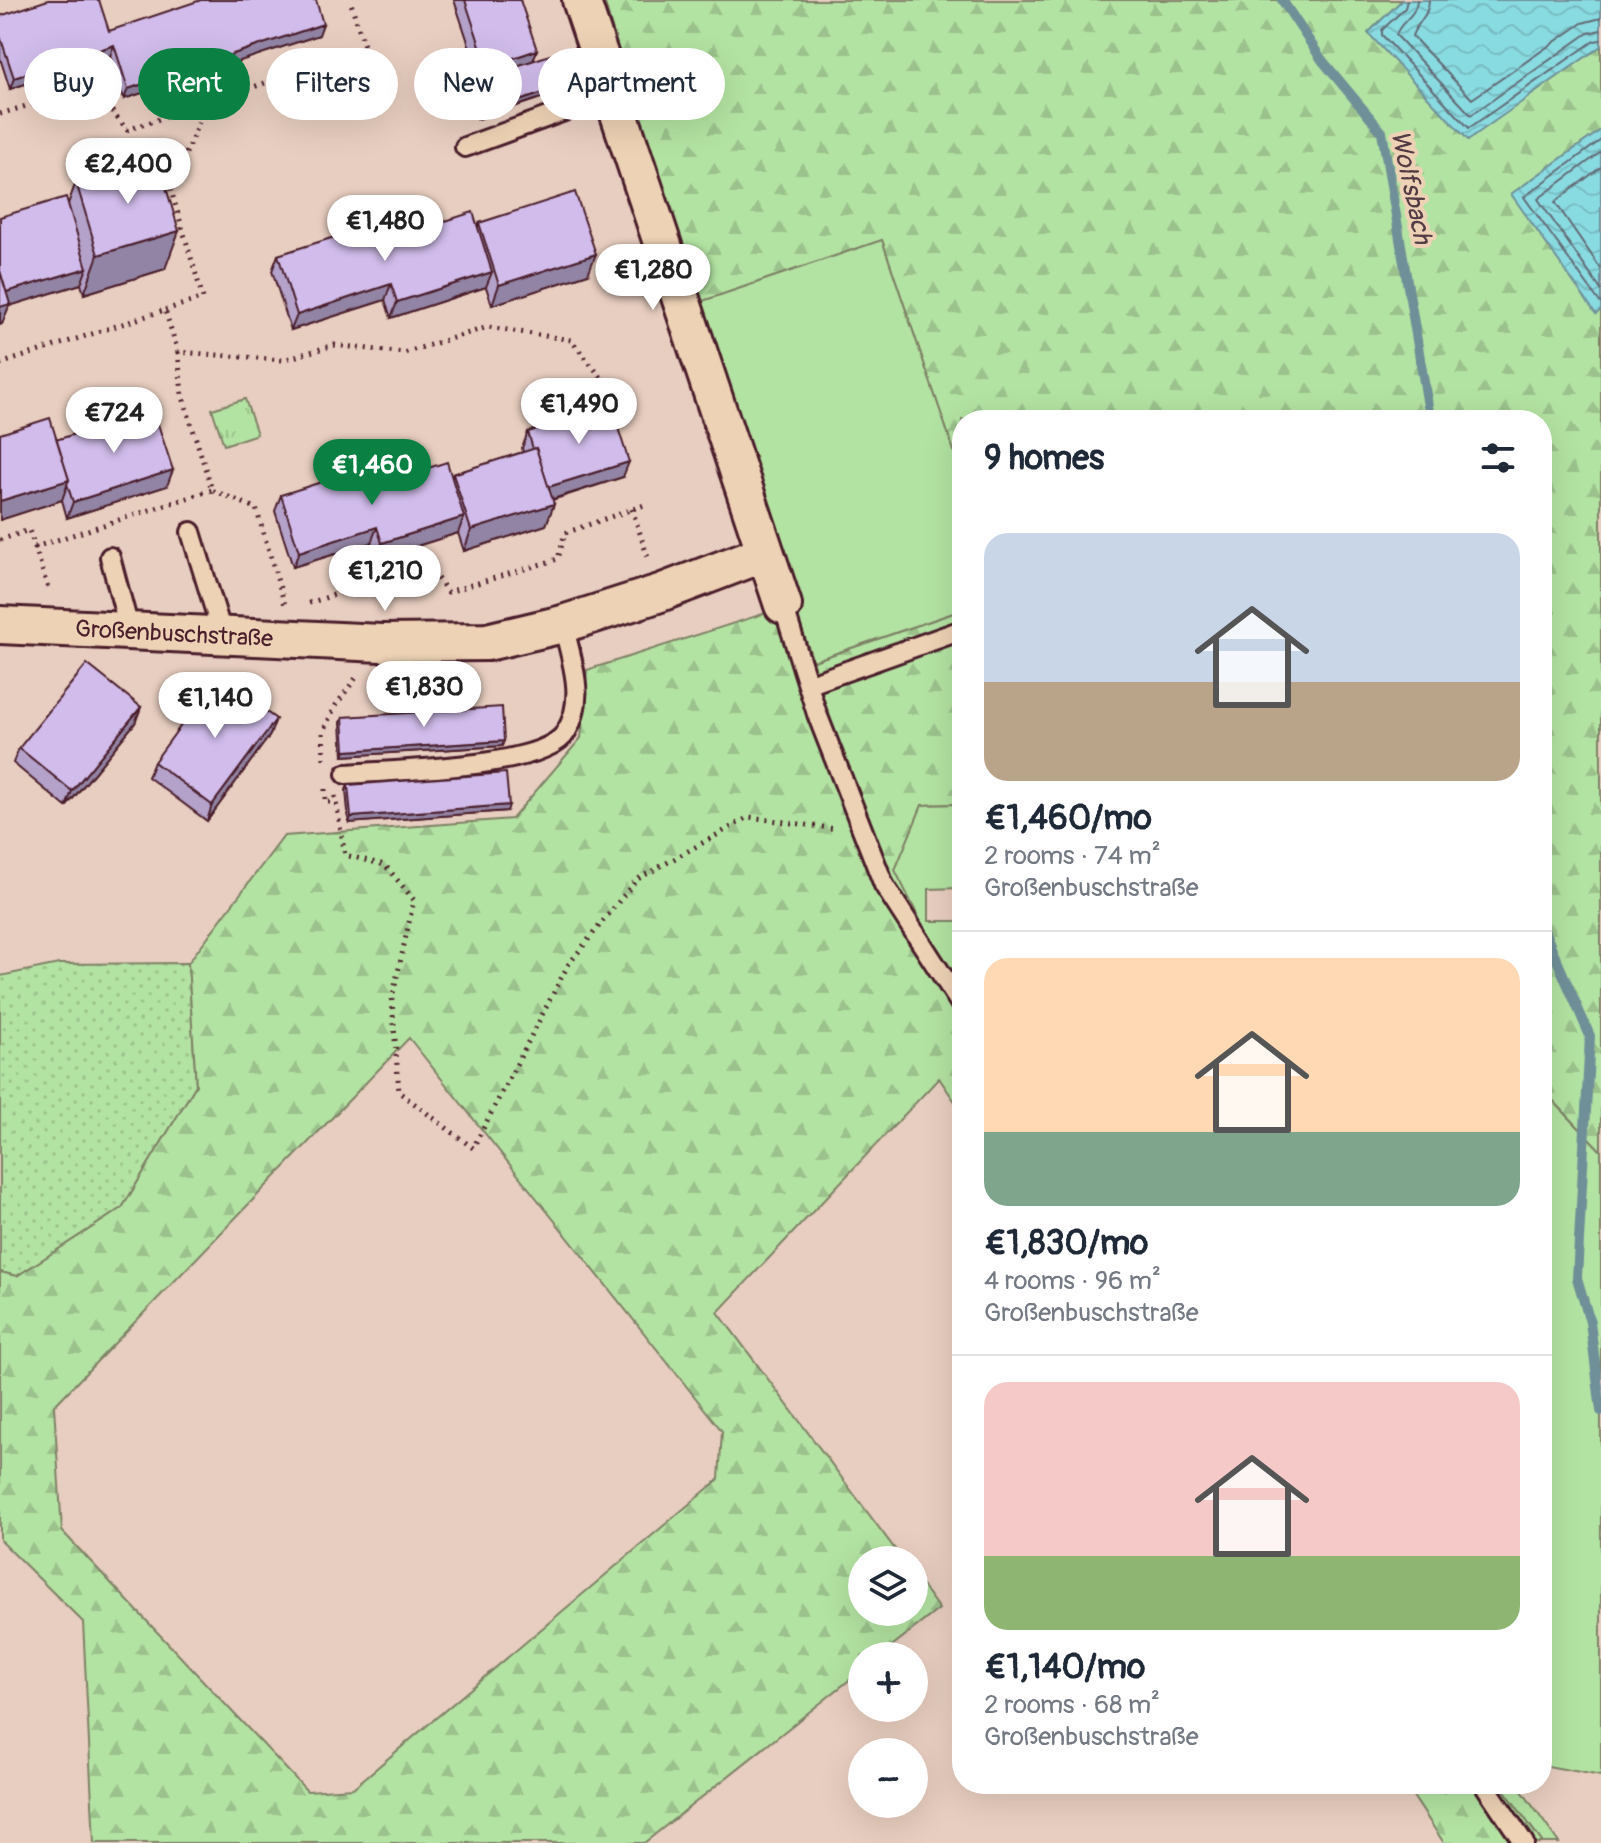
<!DOCTYPE html>
<html lang="en">
<head>
<meta charset="utf-8">
<style>
	:root { --surface:#fff; --page:#f6f6f7; --text:#1f2937; --muted:#747a83; --line:#e0e1e3; --accent:#0b8043 }
	body { margin:0; font-family:Pangolin,sans-serif; background:var(--page); color:var(--text); height:100vh; display:flex; flex-direction:column; font-size:30px; white-space:nowrap }
	* { box-sizing:border-box; margin:0 }
	p { font-size:26px; color:var(--muted) }
	.icon { flex:none; width:44px; height:44px; fill:none; stroke:currentColor; stroke-width:2; stroke-linecap:round; stroke-linejoin:round }
	.map { position:relative; flex:1; overflow:hidden }
	.sheet { position:absolute; left:952px; top:410px; width:600px; height:1384px; display:flex; flex-direction:column; background:var(--surface); border-radius:32px; box-shadow:0 8px 32px #0002 }
	.sheet>* { flex:none }
	.banner { position:absolute; left:24px; top:48px; width:760px; height:72px; display:flex; gap:16px }
	.fabs { position:absolute; left:848px; top:1546px; display:grid; gap:16px }
	.fabs a { display:grid; place-items:center; width:80px; height:80px; border-radius:50%; background:var(--surface); box-shadow:0 8px 32px #0002; font-size:40px }
	.price { position:absolute; translate:-50% -68px; padding:0 18px; border-radius:28px; background:#fff; color:#222; font-size:26px; line-height:52px; filter:drop-shadow(0 2px 4px #0008) }
	.price::after { content:''; position:absolute; left:50%; top:48px; width:24px; height:18px; margin-left:-12px; background:inherit; clip-path:polygon(0 0,100% 0,50% 100%) }
	.price.current { background:var(--accent); color:#fff }
	ul { padding:0; list-style:none }
	li { display:grid; align-content:center; gap:16px; height:424px; padding:0 32px }
	li+li { border-top:2px solid var(--line) }
	li span { display:grid; place-items:center; height:248px; border-radius:24px; color:#555 }
	li>.icon { margin-inline-start:auto }
	span .icon { width:144px; height:144px; fill:#fffc; stroke-width:1 }
	li b { font-size:34px }
	h2 { display:flex; justify-content:space-between; align-items:center; height:96px; padding:0 32px; font-size:34px }
	.pill { padding:0 28px; border-radius:36px; background:var(--surface); box-shadow:0 8px 32px #0002; font-size:28px; line-height:72px }
	.pill.current { background:var(--accent); color:#fff }
	.map>svg:first-child { display:block }
	.grass { fill:url(#grass-dots); stroke:#7e8166; stroke-width:2 }
	.forest { fill:url(#forest-firs); stroke:#7e8166; stroke-width:2; fill-rule:evenodd }
	.park { fill:url(#park-tufts); stroke:#7e8166; stroke-width:2 }
	.garden { fill:#b3e3a2; stroke:#7e8166; stroke-width:2 }
	.water { fill:url(#water-waves); stroke:#709099; stroke-width:2 }
	.lines { fill:none; stroke-linecap:round; stroke-linejoin:round }
	.shore { stroke:#636a74; stroke-width:2 }
	.stream { stroke:#709099; stroke-width:10 }
	.service-casing { stroke:#4a1f2b; stroke-width:24 }
	.minor-casing { stroke:#4a1f2b; stroke-width:42 }
	.path { stroke:#4a1f2b; stroke-width:5; stroke-dasharray:2 6; stroke-linecap:butt }
	.service { stroke:#eed2b5; stroke-width:18 }
	.minor { stroke:#eed2b5; stroke-width:36 }
	.wall { fill:#b4a2ca; stroke:#4a1f2b; stroke-width:2 }
	.shaded-wall { fill:#9284a4; stroke:#4a1f2b; stroke-width:2 }
	.building { fill:#d1bceb; stroke:#4a1f2b; stroke-width:2 }
	.labels { text-anchor:middle; dominant-baseline:central; stroke-width:8; stroke-linejoin:round; paint-order:stroke }
	.street-label { font-size:24px; fill:#4a1f2b; stroke:#eed2b5 }
	.water-label { font-size:26px; font-style:italic; fill:#533b46; stroke:#eed2b5 }
</style>
</head>
<body>
<div class="map">
<svg width="1601" height="1843" viewBox="0 0 1601 1843">
	<defs>
		<pattern id="grass-dots" width="8" height="8" patternUnits="userSpaceOnUse" patternTransform="scale(2)"><rect width="8" height="8" fill="#b3e3a2"/><path d="M2 2h.1M6 6h.1" fill="none" stroke="#9bc28c" stroke-width="1.8" stroke-linecap="round"/></pattern>
		<pattern id="forest-firs" width="22" height="20" patternUnits="userSpaceOnUse" patternTransform="scale(2)"><rect width="22" height="20" fill="#b3e3a2"/><path d="M5 1l3.5 6h-7zM16 11l3.5 6h-7z" fill="#9bc28c"/></pattern>
		<pattern id="park-tufts" width="24" height="20" patternUnits="userSpaceOnUse" patternTransform="scale(2)"><rect width="24" height="20" fill="#b3e3a2"/><path d="M3 7l-1-3M5 7V3M7 7l1-3M15 17l-1-3M17 17v-4M19 17l1-3" fill="none" stroke="#9bc28c"/></pattern>
		<pattern id="water-waves" width="16" height="10" patternUnits="userSpaceOnUse" patternTransform="scale(2)"><rect width="16" height="10" fill="#89dbe2"/><path d="M0 5q4-4 8 0t8 0" fill="none" stroke="#78bcc2"/></pattern>
	</defs>
	<rect width="100%" height="100%" fill="#e8cec0"/>
	<filter id="ink" filterUnits="userSpaceOnUse"><feTurbulence type="fractalNoise" baseFrequency=".0125" numOctaves="2"/><feDisplacementMap in="SourceGraphic" scale="16" xChannelSelector="R" yChannelSelector="G"/><feConvolveMatrix kernelMatrix="1 2 1 2 8 2 1 2 1" color-interpolation-filters="sRGB"/></filter>
	<g filter="url(#ink)">
		<!-- grass -->
		<path class="grass" d="M188,963l8,122 -74,123 -105,68 -17,-4v-296l59,-12z"/>
		<!-- forest -->
		<g class="forest">
			<path d="M604,0h798l-33,32 99,107 133,-93v84l-89,64 84,119 5,-3v841l-59,-62v-669h-580v55l-80,-235 -191,65z"/>
			<path d="M794,604l20,57 148,-51v194l-40,1 4,127 36,53v127l-23,-34 -221,234 185,248h-41v52h52v-37l25,34 -60,47h-17v14l-218,173h-550l-11,-221 -83,-82v-268l17,4 105,-68 74,-123 -8,-122 96,-127 228,-17 69,-81 6,-68zM409,1038l313,393 -3,48 -366,309 -46,3 -245,-260 -8,-125z"/>
			<path d="M1405,1784h95l43,59h-99z"/>
		</g>
		<!-- park -->
		<path class="park" d="M245,399l12,35 -33,11 -12,-36z"/>
		<!-- garden -->
		<g class="garden">
			<path d="M882,240l80,235v135l-149,51 -122,-356z"/>
			<path d="M962,804v84l-33,1v32h33v64l-36,-53 -31,-62 27,-65z"/>
			<path d="M1542,1089l59,62v625l-59,-11z"/>
			<path d="M1500,1784h17l42,59h-16z"/>
		</g>
		<!-- water -->
		<g class="water">
			<path d="M1402,0h199v46l-133,94 -100,-107z"/>
			<path d="M1601,130v180l-5,4 -85,-120z"/>
		</g>
		<g class="lines">
			<!-- shore -->
			<g class="shore">
				<path d="M1407,0l-2,8 -23,22v5l87,93 125,-87 7,-1"/>
				<path d="M1417,0c-1,17 -17,21 -21,35l75,80 117,-82 13,-3"/>
				<path d="M1429,0c0,17 -13,23 -17,36l60,63 110,-76 19,-5"/>
				<path d="M1601,140l-77,57 77,107"/>
				<path d="M1601,152l-63,47 63,91"/>
				<path d="M1601,167l-46,35 46,67"/>
			</g>
			<!-- stream -->
			<g class="stream">
				<path d="M1282,0l40,60 60,72 47,280"/>
				<path d="M1542,926l48,110 -13,242 13,44 11,89"/>
			</g>
			<defs>
				<g id="service">
					<path d="M465,147l146,-53"/>
					<path d="M191,532l32,104"/>
					<path d="M110,557l20,75"/>
					<path d="M783,605l34,109 67,171 78,121"/>
					<path d="M810,684l152,-54"/>
					<path d="M346,774c44,-4 199,-5 220,-42 21,-34 5,-73 -3,-108"/>
					<path d="M1484,1784l40,59"/>
				</g>
				<g id="minor">
					<path d="M581,0l202,605"/>
					<path d="M0,625l381,18 106,-1 76,-18 97,-31 105,-40"/>
				</g>
			</defs>
			<!-- service casing -->
			<use href="#service" class="service-casing"/>
			<!-- minor casing -->
			<use href="#minor" class="minor-casing"/>
			<!-- path -->
			<g class="path">
				<path d="M0,114l92,-28 35,44 238,-81 -15,-49"/>
				<path d="M165,310l38,-12 -32,-108 35,-86"/>
				<path d="M178,352l4,42 30,96 44,18 29,97"/>
				<path d="M0,364l165,-54 13,42 105,8 51,-15 70,8 84,-26 83,13 38,47"/>
				<path d="M632,509l17,52"/>
				<path d="M0,540l29,-10 6,17 177,-57"/>
				<path d="M35,547l14,45"/>
				<path d="M309,603l34,-11 13,3 77,-22 15,19 110,-33 7,-26 82,-29"/>
				<path d="M324,759l-1,-28 13,-26 22,-30"/>
				<path d="M325,789v13h10"/>
				<path d="M335,796l10,59 40,10 29,35 -22,99 7,93 74,56 95,-183 68,-85 113,-63 87,12"/>
			</g>
			<!-- service -->
			<use href="#service" class="service"/>
			<!-- minor -->
			<use href="#minor" class="minor"/>
		</g>
		<!-- wall -->
		<g class="wall">
			<path d="M454,0h66l13,61 28,26 -2,5 -81,27 -10,-32 2,-6 10,-3z"/>
			<path d="M0,16l109,15 210,4 -195,64 -14,-43 -100,33 -10,-31z"/>
			<path d="M76,182l89,87 -81,25 -3,-10 -72,22 -7,18 -2,-107 68,-13z"/>
			<path d="M479,223l109,51 -96,31 -6,-18 -95,31 -6,-18 -94,30 -19,-59 6,-16 100,-12 100,-16z"/>
			<path d="M528,432l95,45 -71,23 2,4 -8,21 -82,26 -6,-18 -82,26 -5,-16 -78,24 -18,-56 6,-16 84,-7 87,-10 1,-4 70,-22 -1,-4z"/>
			<path d="M0,434l56,6 111,46 -100,32 -5,-18 -62,20z"/>
			<path d="M141,707l-6,16 -69,84 -53,-44 6,-15z"/>
			<path d="M343,717l159,29 -159,10 -2,-34z"/>
			<path d="M270,735l-63,86 -59,-44 6,-15z"/>
			<path d="M348,785l159,26 -158,12 -3,-33z"/>
		</g>
		<!-- shaded-wall -->
		<g class="shaded-wall">
			<path d="M323,24l-4,11 -195,64 4,-10z"/>
			<path d="M114,45l-4,11 -100,33 4,-11z"/>
			<path d="M537,50l-6,16 -50,16 6,-15z"/>
			<path d="M561,87l-2,5 -81,27 2,-5z"/>
			<path d="M179,231l-14,38 -81,25 14,-39z"/>
			<path d="M596,254l-8,20 -96,31 7,-20z"/>
			<path d="M87,268l-6,16 -72,22 -7,18 -2,1v-23l3,-9z"/>
			<path d="M492,272l-6,15 -95,31 6,-16z"/>
			<path d="M391,284l-6,16 -94,30 6,-15z"/>
			<path d="M629,462l-6,15 -83,26 5,-15z"/>
			<path d="M173,470l-6,16 -100,32 6,-16z"/>
			<path d="M69,480l-7,20 -62,20v-19z"/>
			<path d="M554,504l-8,21 -82,26 7,-21z"/>
			<path d="M464,517l-6,16 -82,26 6,-16z"/>
			<path d="M377,527l-6,16 -78,24 6,-15z"/>
			<path d="M141,707l-6,16 -69,84 6,-16z"/>
			<path d="M276,719l-6,16 -63,86 5,-16z"/>
			<path d="M504,741l-2,5 -159,10 2,-5z"/>
			<path d="M509,805l-2,6 -158,12 2,-6z"/>
		</g>
		<!-- building -->
		<g class="building">
			<path d="M48,0h51l10,31 92,-31h115l7,24 -195,65 -14,-44 -100,33 -14,-42v-20z"/>
			<path d="M465,0h55l17,50 -50,17z"/>
			<path d="M550,55l11,32 -81,27 -10,-33z"/>
			<path d="M157,157l22,74 -81,24 -22,-73z"/>
			<path d="M575,192l21,62 -97,31 -20,-62z"/>
			<path d="M66,197l21,71 -81,24 -6,-21v-54z"/>
			<path d="M473,212l19,60 -95,30 -6,-18 -94,31 -19,-60 94,-30 6,18z"/>
			<path d="M0,271l10,33 -10,3z"/>
			<path d="M611,406l18,56 -81,25 -12,-39 -3,1 -5,-17z"/>
			<path d="M153,409l20,61 -100,32 -6,-18 2,-4 -13,-40z"/>
			<path d="M50,418l19,62 -69,21v-67z"/>
			<path d="M536,448l18,56 -83,26 -18,-56z"/>
			<path d="M447,462l17,55 -82,26 -5,-16 -78,25 -18,-57 78,-25 6,18z"/>
			<path d="M87,664l54,43 -69,84 -53,-43z"/>
			<path d="M217,676l59,43 -64,86 -58,-43z"/>
			<path d="M502,707l2,34 -159,10 -2,-34z"/>
			<path d="M506,773l3,32 -158,12 -3,-32z"/>
		</g>
	</g>
	<g class="labels">
		<!-- street labels -->
		<g class="street-label">
			<text transform="translate(174 634) rotate(3)">Großenbuschstraße</text>
		</g>
		<!-- water labels -->
		<g class="water-label">
			<text transform="translate(1411 187) rotate(78)">Wolfsbach</text>
		</g>
	</g>
</svg>
<div class="fabs">
<a><svg class="icon" aria-label="layers" viewBox="0 0 24 24"><path d="M12 4l9 5-9 5-9-5zM3 14l9 5 9-5"/></svg></a>
<a>+</a>
<a>−</a>
</div>
<b class="price" style="left:128px;top:206px">€2,400</b>
<b class="price" style="left:385px;top:263px">€1,480</b>
<b class="price" style="left:653px;top:312px">€1,280</b>
<b class="price" style="left:579px;top:446px">€1,490</b>
<b class="price" style="left:114px;top:455px">€724</b>
<b class="price current" style="left:372px;top:507px">€1,460</b>
<b class="price" style="left:385px;top:613px">€1,210</b>
<b class="price" style="left:424px;top:729px">€1,830</b>
<b class="price" style="left:215px;top:740px">€1,140</b>
<div class="banner">
<a class="pill">Buy</a>
<a class="pill current">Rent</a>
<a class="pill">Filters</a>
<a class="pill">New</a>
<a class="pill">Apartment</a>
</div>
<section class="sheet">
<h2>9 homes<svg class="icon" aria-label="filters" viewBox="0 0 24 24"><path d="M4 7h16M4 17h16"/><circle cx="9" cy="7" r="2"/><circle cx="15" cy="17" r="2"/></svg></h2>
<ul>
<li><span style="background:linear-gradient(#c9d6e8 60%,#b9a48a 0)"><svg class="icon" aria-label="home" viewBox="0 0 24 24"><path d="M3 11l9-7 9 7M6 9v11h12V9"/></svg></span><div><b>€1,460/mo</b><p>2 rooms · 74 m²</p><p>Großenbuschstraße</p></div></li>
<li><span style="background:linear-gradient(#ffd9b3 70%,#7fa58c 0)"><svg class="icon" aria-label="home" viewBox="0 0 24 24"><path d="M3 11l9-7 9 7M6 9v11h12V9"/></svg></span><div><b>€1,830/mo</b><p>4 rooms · 96 m²</p><p>Großenbuschstraße</p></div></li>
<li><span style="background:linear-gradient(#f6c9c9 70%,#8fb573 0)"><svg class="icon" aria-label="home" viewBox="0 0 24 24"><path d="M3 11l9-7 9 7M6 9v11h12V9"/></svg></span><div><b>€1,140/mo</b><p>2 rooms · 68 m²</p><p>Großenbuschstraße</p></div></li>
</ul>
</section>
</div>
</body>
</html>
